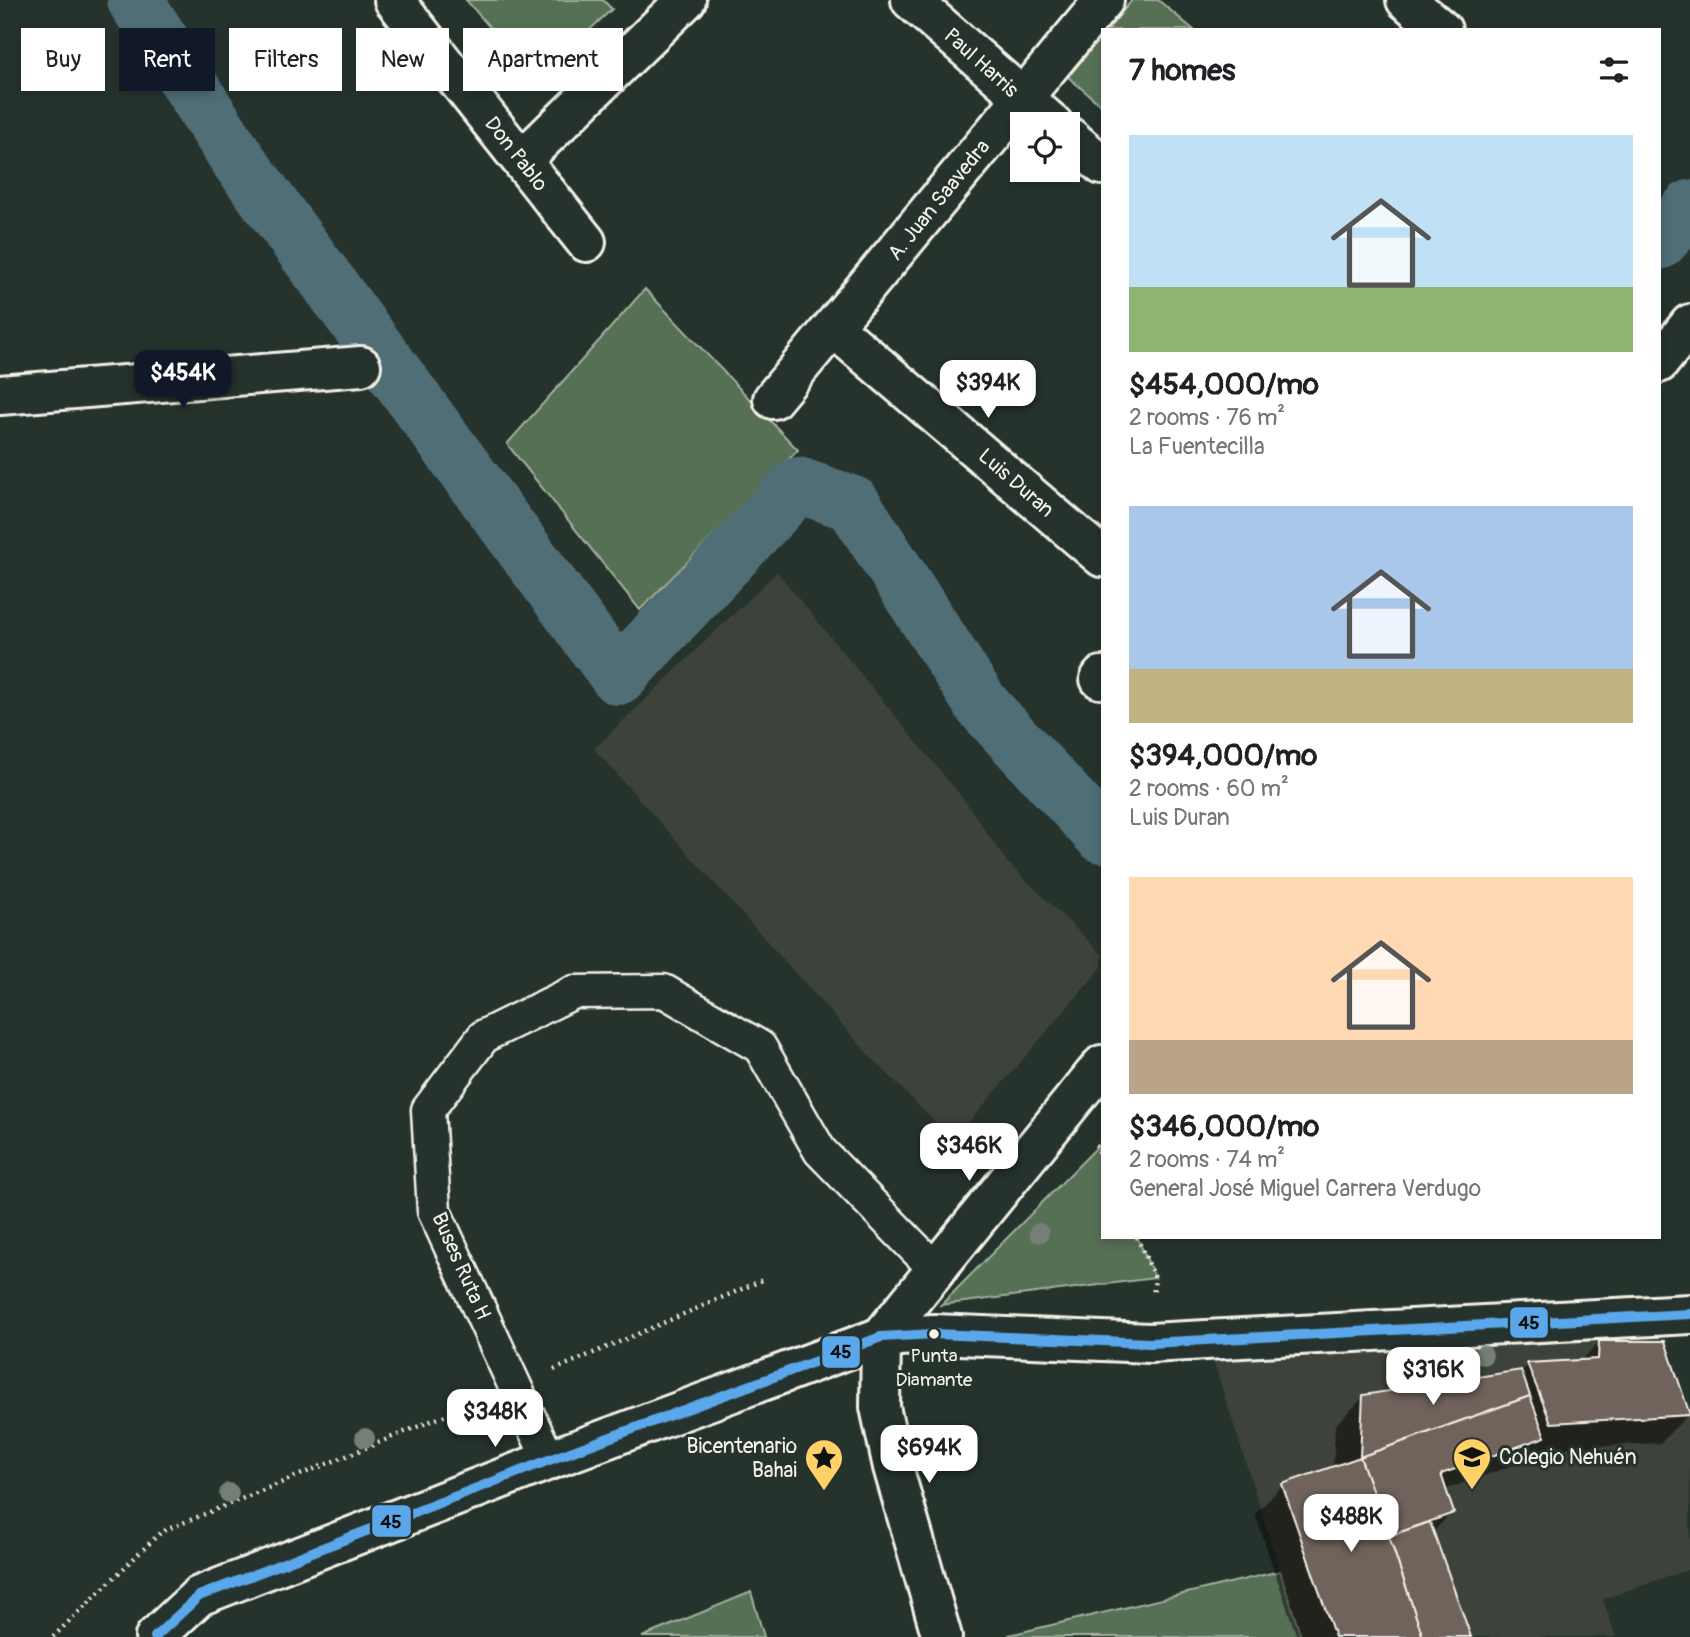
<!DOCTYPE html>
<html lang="en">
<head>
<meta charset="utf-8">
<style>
	:root { --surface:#fff; --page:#f2f2f2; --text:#202124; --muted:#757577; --accent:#111827 }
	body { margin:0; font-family:Pangolin,sans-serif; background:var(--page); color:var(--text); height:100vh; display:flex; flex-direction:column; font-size:26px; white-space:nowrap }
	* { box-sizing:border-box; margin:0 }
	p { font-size:23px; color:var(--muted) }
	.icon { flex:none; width:38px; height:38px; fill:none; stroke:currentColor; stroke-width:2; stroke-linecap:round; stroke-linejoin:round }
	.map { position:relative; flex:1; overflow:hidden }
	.drawer { position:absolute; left:1101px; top:28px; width:560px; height:1211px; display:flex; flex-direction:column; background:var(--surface); border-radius:0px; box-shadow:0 4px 10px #0003 }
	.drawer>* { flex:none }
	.guide { position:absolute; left:21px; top:28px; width:665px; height:63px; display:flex; gap:14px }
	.controls { position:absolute; left:1010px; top:112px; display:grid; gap:14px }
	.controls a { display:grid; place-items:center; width:70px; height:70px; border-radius:0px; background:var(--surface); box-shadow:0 4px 10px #0003; font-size:35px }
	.price { position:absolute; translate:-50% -60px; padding:0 16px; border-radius:14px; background:#fff; color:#222; font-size:23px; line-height:46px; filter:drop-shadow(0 2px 4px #0008) }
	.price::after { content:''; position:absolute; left:50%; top:42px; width:21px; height:16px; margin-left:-10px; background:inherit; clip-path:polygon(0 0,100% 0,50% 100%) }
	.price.on { background:var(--accent); color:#fff }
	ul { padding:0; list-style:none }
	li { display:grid; align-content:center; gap:14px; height:371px; padding:0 28px }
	li span { display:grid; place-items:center; height:217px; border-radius:0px; color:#555 }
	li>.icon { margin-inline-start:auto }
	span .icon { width:126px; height:126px; fill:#fffc; stroke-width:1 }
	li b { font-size:30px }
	h2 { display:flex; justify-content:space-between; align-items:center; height:84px; padding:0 28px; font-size:30px }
	.tag { padding:0 24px; border-radius:0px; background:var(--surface); box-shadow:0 4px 10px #0003; font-size:24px; line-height:63px }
	.tag.on { background:var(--accent); color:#fff }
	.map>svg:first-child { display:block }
	.built { fill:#3c423b }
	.green { fill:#567056; stroke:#a5b09f; stroke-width:2 }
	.shadow { fill:#0007 }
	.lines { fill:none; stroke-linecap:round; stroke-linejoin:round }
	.canal { stroke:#4f6e76; stroke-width:56 }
	.building { fill:#70645c; stroke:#f4f1e8; stroke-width:2 }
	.service-casing { stroke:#f4f1e8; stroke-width:37 }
	.minor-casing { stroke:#f4f1e8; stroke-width:44 }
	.tertiary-casing { stroke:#f4f1e8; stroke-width:44 }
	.secondary-casing { stroke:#f4f1e8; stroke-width:44 }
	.path { stroke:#f4f1e8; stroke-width:4.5; stroke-dasharray:2 5; stroke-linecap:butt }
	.service { stroke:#26332d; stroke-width:32 }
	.minor { stroke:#26332d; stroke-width:38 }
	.tertiary { stroke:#26332d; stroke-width:38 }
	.secondary { stroke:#26332d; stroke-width:38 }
	.bus-1-casing { stroke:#26332d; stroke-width:16 }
	.bus-1 { stroke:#5aa8eb; stroke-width:10 }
	.tree { fill:#757f74 }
	.bus-dot { fill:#f4f1e8; stroke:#26332d; stroke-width:2.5 }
	.labels { text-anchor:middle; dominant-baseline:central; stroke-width:6; stroke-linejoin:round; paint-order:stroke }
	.bus-label { font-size:19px; fill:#f4f1e8; stroke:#26332d }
	.street-label { font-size:21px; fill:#f4f1e8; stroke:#26332d }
	.poi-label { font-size:21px; fill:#f4f1e8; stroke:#26332d; text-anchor:end }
	.line-badge { stroke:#26332d; stroke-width:2.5 }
	.pale-badge-label { font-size:19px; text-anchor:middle; font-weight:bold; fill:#111 }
</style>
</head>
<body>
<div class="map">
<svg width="1690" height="1637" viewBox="0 0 1690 1637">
	<rect width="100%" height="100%" fill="#26332d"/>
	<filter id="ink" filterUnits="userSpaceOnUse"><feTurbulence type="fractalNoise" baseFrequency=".0143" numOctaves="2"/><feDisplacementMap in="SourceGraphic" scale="14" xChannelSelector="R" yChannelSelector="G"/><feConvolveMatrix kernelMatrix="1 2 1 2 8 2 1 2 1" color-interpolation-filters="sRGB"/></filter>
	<g filter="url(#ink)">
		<!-- built -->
		<g class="built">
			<path d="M777,572l188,229 42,61 95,92v13l-149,174 -83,-85 -276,-307z"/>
			<path d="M1658,1329l7,12 25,73v155l-87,30 13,38h-315l-91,-287z"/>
		</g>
		<!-- green -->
		<g class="green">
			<path d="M466,0h137l9,9 -76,71z"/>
			<path d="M1132,0h26l36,30h-86z"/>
			<path d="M1102,36v70l-34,-29z"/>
			<path d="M645,289l153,161 -158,160 -133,-166z"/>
			<path d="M1097,1147l5,12v78h35l18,41 -214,27z"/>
			<path d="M1280,1571l21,66h-291l-1,-2z"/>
			<path d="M751,1592l13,45h-122z"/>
		</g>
		<!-- shadow -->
		<path class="shadow" d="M1599,1342l89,73 -28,28 -131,7 -15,15 -70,25 8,22 -20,21 37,104h-172l-42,-123 28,-29 50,-17 2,-43 29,-28 157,-25 7,-7 52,-3z"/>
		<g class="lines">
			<!-- canal -->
			<g class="canal">
				<path d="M135,0l104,161 379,516 180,-192 55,19 129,201 120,130"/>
				<path d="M1659,242l31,-34"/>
			</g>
		</g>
		<!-- building -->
		<g class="building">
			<path d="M1599,1341h66l25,74 -139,8 -24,-60 71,-4z"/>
			<path d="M1521,1370l9,26 -170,61 3,-62z"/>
			<path d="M1530,1396l15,41 -104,37 13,39 -65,23 -29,-79z"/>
			<path d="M1360,1457l29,79 34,101h-88l-53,-153z"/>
			<path d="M1430,1522l41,115h-48l-34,-101z"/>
		</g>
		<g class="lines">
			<defs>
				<path id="service" d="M549,1460l-115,-249 -6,-101 56,-74 90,-44 90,-1 96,56 60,104 116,119"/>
				<g id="minor">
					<path d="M394,0l192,242"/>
					<path d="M911,0l142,124"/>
					<path d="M1406,0l36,30"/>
					<path d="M1068,136l34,29"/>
					<path d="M522,160l164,-160"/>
					<path d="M834,328l268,229"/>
					<path d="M0,395l361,-29"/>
					<path d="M773,399l331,-399"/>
					<path d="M1100,679l2,-3"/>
				</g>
				<g id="tertiary">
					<path d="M1659,363l31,-39"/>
					<path d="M942,1637l-49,-170 -13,-60 1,-70 221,-272"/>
				</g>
				<path id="secondary" d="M155,1637l44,-41 350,-136 332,-123 53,-3 216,9 540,-29"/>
			</defs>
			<!-- service casing -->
			<use href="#service" class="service-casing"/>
			<!-- minor casing -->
			<use href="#minor" class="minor-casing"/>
			<!-- tertiary casing -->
			<use href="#tertiary" class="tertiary-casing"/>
			<!-- secondary casing -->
			<use href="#secondary" class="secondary-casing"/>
			<!-- path -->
			<g class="path">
				<path d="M1096,1145l6,14"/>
				<path d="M1137,1237l18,41 -2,18"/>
				<path d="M554,1370l211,-91"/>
				<path d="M53,1637l108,-105 314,-129"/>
			</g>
			<!-- service -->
			<use href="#service" class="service"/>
			<!-- minor -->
			<use href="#minor" class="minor"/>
			<!-- tertiary -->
			<use href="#tertiary" class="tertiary"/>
			<!-- secondary -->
			<use href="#secondary" class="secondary"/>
			<defs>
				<path id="bus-1" d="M155,1637l44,-41 350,-136 332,-123 53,-3 216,9 540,-29"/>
			</defs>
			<!-- bus-1 casing -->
			<use href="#bus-1" class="bus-1-casing"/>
			<!-- bus-1 -->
			<use href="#bus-1" class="bus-1"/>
		</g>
		<!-- trees -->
		<g class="tree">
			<circle cx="1039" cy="1233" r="10"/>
			<circle cx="1483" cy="1355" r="10"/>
			<circle cx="365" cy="1438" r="10"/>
			<circle cx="229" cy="1493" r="10"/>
		</g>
	</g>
	<!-- icons -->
	<defs>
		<symbol id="school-pin" viewBox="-11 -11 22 30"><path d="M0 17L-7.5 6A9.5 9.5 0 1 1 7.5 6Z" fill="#ffd166" stroke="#26332d"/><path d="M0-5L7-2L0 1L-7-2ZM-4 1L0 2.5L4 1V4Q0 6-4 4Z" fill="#111"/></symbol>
		<symbol id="sight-pin" viewBox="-11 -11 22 30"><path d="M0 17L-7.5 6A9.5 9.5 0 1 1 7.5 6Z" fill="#ffd166" stroke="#26332d"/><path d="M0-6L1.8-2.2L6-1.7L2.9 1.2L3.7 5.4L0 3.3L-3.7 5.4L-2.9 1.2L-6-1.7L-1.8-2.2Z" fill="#111"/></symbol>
	</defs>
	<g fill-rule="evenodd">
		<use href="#school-pin" x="1450" y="1435" width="44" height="60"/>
		<use href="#sight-pin" x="802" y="1436" width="44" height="60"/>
	</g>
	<!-- markers -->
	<circle class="bus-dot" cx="934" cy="1334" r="6"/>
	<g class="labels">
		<!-- bus labels -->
		<g class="bus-label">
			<text x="934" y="1356">Punta<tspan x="934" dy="24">Diamante</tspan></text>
		</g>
		<!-- street labels -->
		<g class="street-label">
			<text transform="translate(981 63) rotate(42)">Paul Harris</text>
			<text transform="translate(516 154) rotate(52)">Don Pablo</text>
			<text transform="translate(939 200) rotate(-51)">A. Juan Saavedra</text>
			<text transform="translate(1016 483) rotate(41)">Luis Duran</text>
			<text transform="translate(461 1266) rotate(66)">Buses Ruta H</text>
		</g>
		<!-- poi labels -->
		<g class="poi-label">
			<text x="797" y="1446">Bicentenario<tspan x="797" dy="24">Bahai</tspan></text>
			<text x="1499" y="1457" text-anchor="start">Colegio Nehuén</text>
		</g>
	</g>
	<g class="line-badge">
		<rect x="1509" y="1306" width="40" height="33" rx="7" fill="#5aa8eb"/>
		<rect x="821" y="1335" width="40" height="34" rx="7" fill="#5aa8eb"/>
		<rect x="371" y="1504" width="41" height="34" rx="7" fill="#5aa8eb"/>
	</g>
	<g class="pale-badge-label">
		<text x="1529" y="1329">45</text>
		<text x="841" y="1358">45</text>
		<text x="391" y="1528">45</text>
	</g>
</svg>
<div class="controls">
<a><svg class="icon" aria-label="locate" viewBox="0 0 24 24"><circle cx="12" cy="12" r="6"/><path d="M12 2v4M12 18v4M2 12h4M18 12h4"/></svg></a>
</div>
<b class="price on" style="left:183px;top:410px">$454K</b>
<b class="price" style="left:988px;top:420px">$394K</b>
<b class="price" style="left:969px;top:1183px">$346K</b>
<b class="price" style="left:1433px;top:1407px">$316K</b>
<b class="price" style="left:495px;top:1449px">$348K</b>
<b class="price" style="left:929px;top:1485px">$694K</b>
<b class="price" style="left:1351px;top:1554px">$488K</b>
<div class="guide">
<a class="tag">Buy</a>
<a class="tag on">Rent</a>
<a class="tag">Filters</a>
<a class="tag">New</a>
<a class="tag">Apartment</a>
</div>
<section class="drawer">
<h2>7 homes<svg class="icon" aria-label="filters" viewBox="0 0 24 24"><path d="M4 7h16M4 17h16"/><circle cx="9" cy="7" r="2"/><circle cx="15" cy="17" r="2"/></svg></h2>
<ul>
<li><span style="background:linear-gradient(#bfe0f5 70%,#8fb573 0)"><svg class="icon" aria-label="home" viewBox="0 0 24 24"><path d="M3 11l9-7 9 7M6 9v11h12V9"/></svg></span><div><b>$454,000/mo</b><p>2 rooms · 76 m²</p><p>La Fuentecilla</p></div></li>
<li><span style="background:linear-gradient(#a9c7e8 75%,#c2b280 0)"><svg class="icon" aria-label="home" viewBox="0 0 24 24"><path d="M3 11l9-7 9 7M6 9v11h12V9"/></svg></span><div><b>$394,000/mo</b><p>2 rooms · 60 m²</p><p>Luis Duran</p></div></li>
<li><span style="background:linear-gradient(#ffd9b3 75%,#b9a48a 0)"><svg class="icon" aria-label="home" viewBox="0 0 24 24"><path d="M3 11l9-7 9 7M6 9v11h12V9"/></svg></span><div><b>$346,000/mo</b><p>2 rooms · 74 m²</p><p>General José Miguel Carrera Verdugo</p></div></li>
</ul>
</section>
</div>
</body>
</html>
